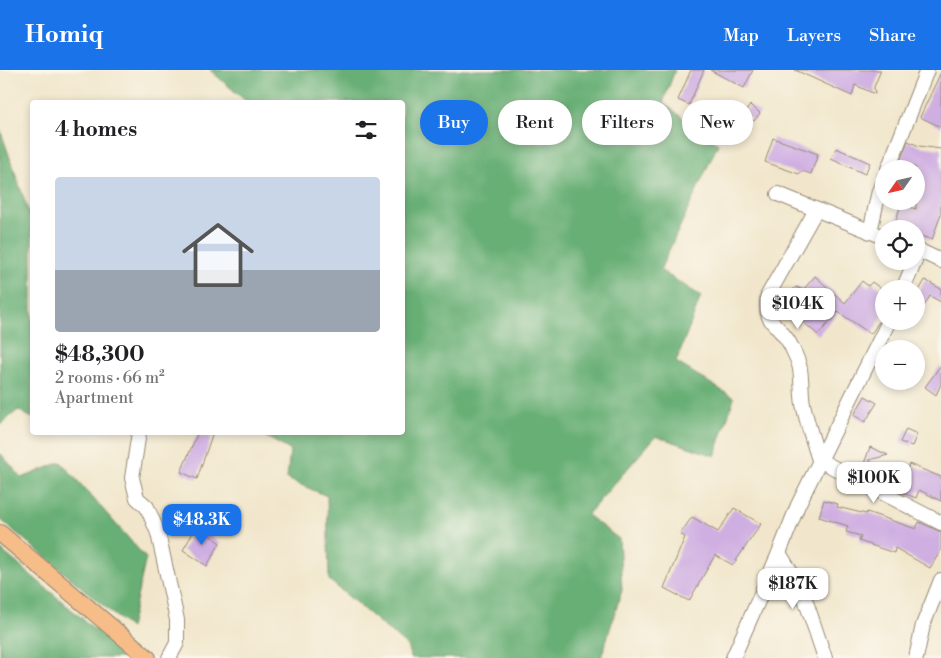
<!DOCTYPE html>
<html lang="en">
<head>
<meta charset="utf-8">
<style>
	:root { --surface:#fff; --page:#f6f6f6; --text:#202124; --muted:#757577; --accent:#1a73e8 }
	body { margin:0; font-family:"Libre Bodoni",serif; background:var(--page); color:var(--text); height:100vh; display:flex; flex-direction:column; font-size:19px; white-space:nowrap }
	* { box-sizing:border-box; margin:0 }
	p { font-size:16px; color:var(--muted) }
	.icon { flex:none; width:28px; height:28px; fill:none; stroke:currentColor; stroke-width:2; stroke-linecap:round; stroke-linejoin:round }
	.map { position:relative; flex:1; overflow:hidden }
	.panel { position:absolute; left:30px; top:30px; width:375px; height:335px; display:flex; flex-direction:column; background:var(--surface); border-radius:5px; box-shadow:0 2px 8px #0003 }
	.panel>* { flex:none }
	.banner { position:absolute; left:420px; top:30px; width:445px; height:45px; display:flex; gap:10px }
	.needle { width:32px; rotate:236deg }
	.tools { position:absolute; left:875px; top:90px; display:grid; gap:10px }
	.tools a { display:grid; place-items:center; width:50px; height:50px; border-radius:50%; background:var(--surface); box-shadow:0 2px 8px #0003; font-size:25px }
	.price { position:absolute; translate:-50% -42px; padding:0 11px; border-radius:10px; background:#fff; color:#222; font-size:16px; line-height:32px; filter:drop-shadow(0 1px 2px #0008) }
	.price::after { content:''; position:absolute; left:50%; top:30px; width:15px; height:11px; margin-left:-8px; background:inherit; clip-path:polygon(0 0,100% 0,50% 100%) }
	.price.on { background:var(--accent); color:#fff }
	ul { padding:0; list-style:none }
	li { display:grid; align-content:center; gap:10px; height:265px; padding:0 25px }
	li span { display:grid; place-items:center; height:155px; border-radius:5px; color:#555 }
	li>.icon { margin-inline-start:auto }
	span .icon { width:90px; height:90px; fill:#fffc; stroke-width:1 }
	li b { font-size:21px }
	h2 { display:flex; justify-content:space-between; align-items:center; height:60px; padding:0 25px; font-size:21px }
	.chip { padding:0 18px; border-radius:22px; background:var(--surface); box-shadow:0 2px 8px #0003; font-size:18px; line-height:45px }
	.chip.on { background:var(--accent); color:#fff }
	header { display:flex; align-items:center; gap:30px; box-sizing:border-box; height:70px; padding:0 25px; background:var(--accent); color:#fff }
	header strong { font-size:24px }
	nav { display:flex; gap:28px; margin-inline-start:auto; font-size:18px }
	.map>svg:first-child { display:block }
	.forest { fill:#68af75; stroke:#526c4a }
	.building { fill:#cfaee2 }
	.lines { fill:none; stroke-linecap:round; stroke-linejoin:round }
	.minor-casing { stroke:#968874; stroke-width:16 }
	.major-casing { stroke:#968874; stroke-width:18 }
	.minor { stroke:#fff; stroke-width:14 }
	.major { stroke:#f7bd88; stroke-width:16 }
</style>
</head>
<body>
<header>
<strong>Homiq</strong>
<nav><a>Map</a><a>Layers</a><a>Share</a></nav>
</header>
<div class="map">
<svg width="941" height="588" viewBox="0 0 941 588">
	<rect width="100%" height="100%" fill="#fbf7ec"/>
	<filter id="ink" filterUnits="userSpaceOnUse"><feTurbulence type="fractalNoise" baseFrequency=".02" numOctaves="2"/><feDisplacementMap in="SourceGraphic" scale="10" xChannelSelector="R" yChannelSelector="G"/><feConvolveMatrix kernelMatrix="1 2 1 2 8 2 1 2 1" color-interpolation-filters="sRGB"/></filter>
	<filter id="wash" filterUnits="userSpaceOnUse"><feTurbulence type="fractalNoise" baseFrequency=".0096" numOctaves="4" result="noise"/><feDisplacementMap in="SourceGraphic" scale="20" xChannelSelector="R" yChannelSelector="G"/><feGaussianBlur stdDeviation="1.12" result="paint"/><feColorMatrix in="noise" values="0 0 0 0 0 0 0 0 0 0 0 0 0 0 0 0 0 1.4 0 .05"/><feComposite in="paint" operator="in"/></filter>
	<g filter="url(#wash)">
		<rect width="100%" height="100%" fill="#f1e6cb"/>
		<!-- forest -->
		<g class="forest">
			<path d="M210,0h465l-12,33 55,41 -58,126 41,26 -25,66 58,36 -19,58 -59,-20 -69,79 32,24 3,51 -21,68h-190l-4,-12 -78,-66 -2,-84 -40,-17 3,-29 -31,-17 143,-1v-330h-155z"/>
			<path d="M0,59l32,93v196l-14,-8 -18,15z"/>
			<path d="M0,383l22,25 39,-16 85,96 -16,70 -130,-109z"/>
			<path d="M0,479l124,105 -3,4h-121z"/>
		</g>
		<g id="blocks">
			<!-- building -->
			<g class="building">
				<path d="M691,0h13l-15,35 -11,-5z"/>
				<path d="M710,0h43l-9,18z"/>
				<path d="M795,0h86l-7,17 1,7 -20,-9 -3,11z"/>
				<path d="M941,2v55l-21,-10z"/>
				<path d="M750,35l10,8 -6,8 -10,-7z"/>
				<path d="M773,68l45,16 -7,20 -9,-3 -3,3 -34,-12z"/>
				<path d="M908,71l11,5 22,3v65l-9,26 -16,-6v-5h-16l-6,-2 7,-23 15,5v-41l-16,-7z"/>
				<path d="M836,78l34,15 -5,11 -34,-15z"/>
				<path d="M815,206l30,27 17,-22 6,5 4,-4 12,9v23l-13,20 -33,-22 -20,23 -23,-20v-8l-10,-9 11,-11 7,3z"/>
				<path d="M925,210l16,9v13l-11,-6 -6,10 -8,-4v-6z"/>
				<path d="M941,295v19l-5,11 -11,-8z"/>
				<path d="M865,326l12,7 -12,19 -11,-7z"/>
				<path d="M906,359l11,5 -5,12 -12,-4z"/>
				<path d="M198,362h9l5,3 -15,44 -16,-7z"/>
				<path d="M870,377l18,8 -19,5 10,10 -3,9 -15,-7z"/>
				<path d="M909,394l32,13v24l-22,-11 -3,8 -18,-7z"/>
				<path d="M824,430l14,4 -1,3 29,7 1,-2 49,17 3,-7 9,4 13,6v18l-11,18 -35,-20 -1,5 -35,-12 2,-5 -15,-4 2,-6 -29,-9z"/>
				<path d="M734,438l27,16 -28,41 -18,-10 -26,46 -25,-13 21,-51 -5,-3 12,-17 26,15z"/>
				<path d="M197,456l23,17 -13,23 -24,-16z"/>
			</g>
		</g>
	</g>
	<g filter="url(#ink)">
		<use href="#blocks" fill-opacity="0" stroke="#968874" stroke-width="1"/>
		<g class="lines">
			<defs>
				<g id="minor">
					<path d="M888,99l39,-99"/>
					<path d="M778,124l106,43"/>
					<path d="M816,140l-48,85c-6,31 13,28 24,53 3,6 7,14 8,21 2,12 1,24 3,35 4,19 10,37 16,56l122,63"/>
					<path d="M870,162l9,-41 5,-13"/>
					<path d="M916,179l25,12"/>
					<path d="M903,219l12,-28"/>
					<path d="M139,362l-7,46 5,20 10,9 11,26 19,87v23l-8,15"/>
					<path d="M779,483l23,37 23,68"/>
					<path d="M733,588l46,-105 19,-48 91,-184"/>
					<path d="M916,588l7,-33 18,-45"/>
				</g>
				<path id="major" d="M0,463l148,125"/>
			</defs>
			<!-- minor casing -->
			<use href="#minor" class="minor-casing"/>
			<!-- major casing -->
			<use href="#major" class="major-casing"/>
			<!-- minor -->
			<use href="#minor" class="minor"/>
			<!-- major -->
			<use href="#major" class="major"/>
		</g>
	</g>
</svg>
<div class="tools">
<a><svg class="needle" viewBox="-14 -14 28 28"><path d="M0-13l5 13h-10z" fill="#e53935"/><path d="M0 13l5-13h-10z" fill="#757577"/></svg></a>
<a><svg class="icon" aria-label="locate" viewBox="0 0 24 24"><circle cx="12" cy="12" r="6"/><path d="M12 2v4M12 18v4M2 12h4M18 12h4"/></svg></a>
<a>+</a>
<a>−</a>
</div>
<b class="price" style="left:798px;top:260px">$104K</b>
<b class="price" style="left:874px;top:434px">$100K</b>
<b class="price on" style="left:202px;top:476px">$48.3K</b>
<b class="price" style="left:793px;top:540px">$187K</b>
<div class="banner">
<a class="chip on">Buy</a>
<a class="chip">Rent</a>
<a class="chip">Filters</a>
<a class="chip">New</a>
</div>
<section class="panel">
<h2>4 homes<svg class="icon" aria-label="filters" viewBox="0 0 24 24"><path d="M4 7h16M4 17h16"/><circle cx="9" cy="7" r="2"/><circle cx="15" cy="17" r="2"/></svg></h2>
<ul>
<li><span style="background:linear-gradient(#c9d6e8 60%,#9aa5b1 0)"><svg class="icon" aria-label="home" viewBox="0 0 24 24"><path d="M3 11l9-7 9 7M6 9v11h12V9"/></svg></span><div><b>$48,300</b><p>2 rooms · 66 m²</p><p>Apartment</p></div></li>
</ul>
</section>
</div>
</body>
</html>
